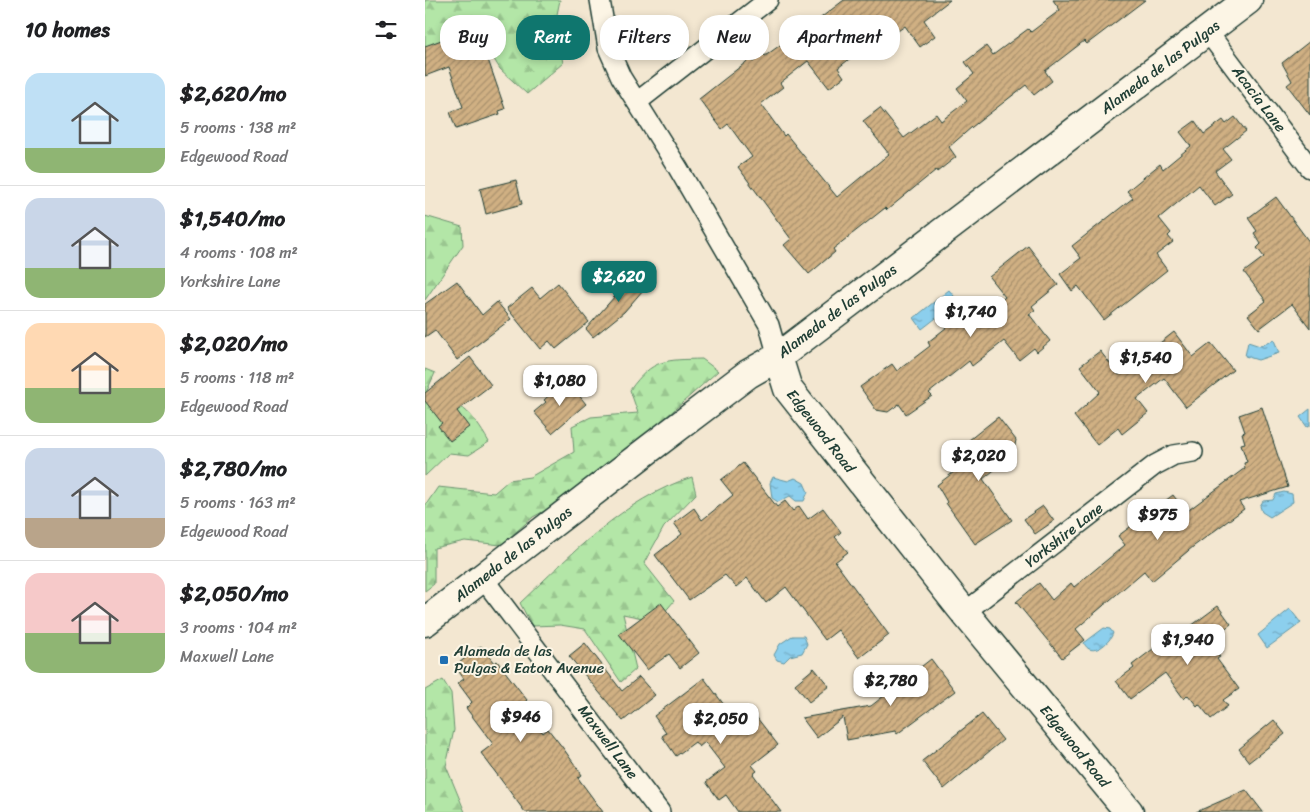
<!DOCTYPE html>
<html lang="en">
<head>
<meta charset="utf-8">
<style>
	:root { --surface:#fff; --page:#f2f2f2; --text:#202124; --muted:#757577; --line:#e0e0e0; --accent:#0f766e }
	body { margin:0; font-family:Sriracha,sans-serif; background:var(--page); color:var(--text); height:100vh; display:flex; flex-direction:column; font-size:19px; white-space:nowrap }
	* { box-sizing:border-box; margin:0 }
	p { font-size:16px; color:var(--muted) }
	.icon { flex:none; width:28px; height:28px; fill:none; stroke:currentColor; stroke-width:2; stroke-linecap:round; stroke-linejoin:round }
	.map { position:relative; flex:1; overflow:hidden }
	.side { display:flex; flex-direction:column; background:var(--surface); width:425px }
	.side>* { flex:none }
	.top-card { position:absolute; left:15px; top:15px; width:475px; height:45px; display:flex; gap:10px }
	.price { position:absolute; translate:-50% -42px; padding:0 11px; border-radius:10px; background:#fff; color:#222; font-size:16px; line-height:32px; filter:drop-shadow(0 1px 2px #0008) }
	.price::after { content:''; position:absolute; left:50%; top:30px; width:15px; height:11px; margin-left:-8px; background:inherit; clip-path:polygon(0 0,100% 0,50% 100%) }
	.price.active { background:var(--accent); color:#fff }
	ul { padding:0; list-style:none }
	li { display:flex; align-items:center; gap:15px; height:125px; padding:0 25px }
	li+li { border-top:1px solid var(--line) }
	li span { display:grid; place-items:center; flex:none; width:140px; height:100px; border-radius:15px; color:#555 }
	li>.icon { margin-inline-start:auto }
	span .icon { width:60px; height:60px; fill:#fffc; stroke-width:1 }
	li b { font-size:21px }
	h2 { display:flex; justify-content:space-between; align-items:center; height:60px; padding:0 25px; font-size:21px }
	.tag { padding:0 18px; border-radius:20px; background:var(--surface); box-shadow:0 2px 8px #0003; font-size:18px; line-height:45px }
	.tag.active { background:var(--accent); color:#fff }
	main { display:flex; flex:1; min-height:0 }
	.map>svg:first-child { display:block }
	.forest { fill:url(#forest-firs); stroke:#69926e }
	.water { fill:url(#water-ripples); stroke:#6095a3 }
	.building { fill:url(#building-hatch); stroke:#1f3d34 }
	.lines { fill:none; stroke-linecap:round; stroke-linejoin:round }
	.street-casing { stroke:#1f3d34; stroke-width:22 }
	.secondary-casing { stroke:#1f3d34; stroke-width:31 }
	.street { stroke:#fcf5e5; stroke-width:19 }
	.secondary { stroke:#fcf5e5; stroke-width:28 }
	.poi-dot { fill:#1f6fb2; stroke:#fcf5e5; stroke-width:2 }
	.labels { text-anchor:middle; dominant-baseline:central; stroke-width:4; stroke-linejoin:round; paint-order:stroke }
	.street-label { font-size:15px; fill:#1f3d34; stroke:#fcf5e5 }
	.poi-label { font-size:15px; fill:#1f3d34; stroke:#fcf5e5; text-anchor:start }
</style>
</head>
<body>
<main>
<section class="side">
<h2>10 homes<svg class="icon" aria-label="filters" viewBox="0 0 24 24"><path d="M4 7h16M4 17h16"/><circle cx="9" cy="7" r="2"/><circle cx="15" cy="17" r="2"/></svg></h2>
<ul>
<li><span style="background:linear-gradient(#bfe0f5 75%,#8fb573 0)"><svg class="icon" aria-label="home" viewBox="0 0 24 24"><path d="M3 11l9-7 9 7M6 9v11h12V9"/></svg></span><div><b>$2,620/mo</b><p>5 rooms · 138 m²</p><p>Edgewood Road</p></div></li>
<li><span style="background:linear-gradient(#c9d6e8 70%,#8fb573 0)"><svg class="icon" aria-label="home" viewBox="0 0 24 24"><path d="M3 11l9-7 9 7M6 9v11h12V9"/></svg></span><div><b>$1,540/mo</b><p>4 rooms · 108 m²</p><p>Yorkshire Lane</p></div></li>
<li><span style="background:linear-gradient(#ffd9b3 65%,#8fb573 0)"><svg class="icon" aria-label="home" viewBox="0 0 24 24"><path d="M3 11l9-7 9 7M6 9v11h12V9"/></svg></span><div><b>$2,020/mo</b><p>5 rooms · 118 m²</p><p>Edgewood Road</p></div></li>
<li><span style="background:linear-gradient(#c9d6e8 70%,#b9a48a 0)"><svg class="icon" aria-label="home" viewBox="0 0 24 24"><path d="M3 11l9-7 9 7M6 9v11h12V9"/></svg></span><div><b>$2,780/mo</b><p>5 rooms · 163 m²</p><p>Edgewood Road</p></div></li>
<li><span style="background:linear-gradient(#f6c9c9 60%,#8fb573 0)"><svg class="icon" aria-label="home" viewBox="0 0 24 24"><path d="M3 11l9-7 9 7M6 9v11h12V9"/></svg></span><div><b>$2,050/mo</b><p>3 rooms · 104 m²</p><p>Maxwell Lane</p></div></li>
</ul>
</section>
<div class="map">
<svg width="885" height="812" viewBox="0 0 885 812">
	<defs>
		<pattern id="forest-firs" width="22" height="20" patternUnits="userSpaceOnUse" patternTransform="scale(1.25)"><rect width="22" height="20" fill="#b3e6a7"/><path d="M5 1l3.5 6h-7zM16 11l3.5 6h-7z" fill="#9ac690"/></pattern>
		<pattern id="water-ripples" width="26" height="14" patternUnits="userSpaceOnUse" patternTransform="scale(1.25)"><rect width="26" height="14" fill="#8ccfed"/><path d="M2 4q2-2 4 0t4 0M15 11q2-2 4 0t4 0" fill="none" stroke="#72a9c1"/></pattern>
		<pattern id="building-hatch" width="6" height="6" patternUnits="userSpaceOnUse" patternTransform="scale(1.25)"><rect width="6" height="6" fill="#d0b083"/><path d="M-1 1l2-2M0 6l6-6M5 7l2-2" fill="none" stroke="#a8906c"/></pattern>
	</defs>
	<rect width="100%" height="100%" fill="#f3e7d1"/>
	<filter id="ink" filterUnits="userSpaceOnUse"><feTurbulence type="fractalNoise" baseFrequency=".02" numOctaves="2"/><feDisplacementMap in="SourceGraphic" scale="10" xChannelSelector="R" yChannelSelector="G"/><feConvolveMatrix kernelMatrix="1 2 1 2 8 2 1 2 1" color-interpolation-filters="sRGB"/></filter>
	<g filter="url(#ink)">
		<!-- forest -->
		<g class="forest">
			<path d="M0,0h135l-5,24 8,39 -36,31 -27,-25 -30,-49 -32,48 -13,4z"/>
			<path d="M0,216l37,11 1,18 -38,55z"/>
			<path d="M277,359l16,12 -133,118 -52,28 -32,28 -36,-4 -31,7v36l-9,7v-85l13,-19 56,6 15,-13 21,-3 44,-25 -2,-26 19,-9 47,-4 -8,-23c23,-32 36,-30 72,-31z"/>
			<path d="M0,369l10,4 -10,22z"/>
			<path d="M0,399c37,0 46,13 64,43l-20,13 -20,-2 -24,23z"/>
			<path d="M267,477l4,17 -32,33 -20,36 30,38 -17,20 -34,-7 13,55 -15,13 -36,-53 -25,-4 -28,1 -12,-23c52,-49 103,-104 172,-126z"/>
			<path d="M18,680l8,13 3,37 -8,36 19,46h-40v-122z"/>
		</g>
		<!-- water -->
		<g class="water">
			<path d="M524,290l9,11 -36,28 -8,-11z"/>
			<path d="M849,340l5,13 -21,7 -13,-4 3,-14 12,4z"/>
			<path d="M885,409v17l-3,1 -7,-10z"/>
			<path d="M348,477l15,4 7,-3 9,5 4,9 -4,9h-8l-6,-5 -12,6 -6,-4 -2,-15z"/>
			<path d="M859,492l8,2 1,8 -23,15 -8,-5 -2,-6 3,-5 10,-1 3,-6z"/>
			<path d="M865,609l11,14 -34,25 -9,-13z"/>
			<path d="M679,628l6,1 3,4c-3,10 -22,26 -29,10z"/>
			<path d="M367,636h12l3,8 -5,9 -12,3 -6,6 -7,-2 -3,-5 6,-11z"/>
		</g>
		<!-- building -->
		<g class="building">
			<path d="M419,0h106l-26,20 11,16 -15,11 -15,-21 -30,21 -4,-5 -33,26 6,9 -15,11 -21,-27 -28,22 3,4 -22,17 23,32 2,-2 51,63 52,-43 -26,-33 17,-13 24,30 32,-24 5,7 26,-20 -10,-13 17,-14 -9,-12 21,-16 7,9 35,-26 3,3 29,-22 -7,-10h92l-58,44 -3,-3 -39,30 7,10 -18,14 -8,-10 -54,42 -23,20 7,10 -19,15 -1,-2 -49,40 -2,-2 -52,41 2,3 -26,22 -25,-29 7,-6 -53,-72 14,-10 -24,-33 -6,5 -23,-30 51,-40 3,3 11,-8 1,2 39,-28 1,2z"/>
			<path d="M39,23l8,23 10,-4 23,67 -6,2 1,3 -44,15 -6,-17 13,-5 -14,-40 -24,9v-30l22,-8 -3,-7z"/>
			<path d="M885,41v74l-23,-30 5,-4 -10,-18z"/>
			<path d="M810,117l11,14 -23,18 8,10 -16,12 17,23 -17,12 -16,-21 -40,33 12,15 -3,3 5,6 -17,13 11,15 -63,50 -26,-34 -6,5 -12,-17 21,-16 -9,-12 61,-48 -6,-7 33,-27 3,5 28,-23 -11,-14 15,-11 9,13 19,-14 3,4z"/>
			<path d="M91,180l6,24 -36,10 -6,-25z"/>
			<path d="M851,197l34,46v85l-18,-24 -33,25 -11,-14 18,-14 -22,-29 20,-15 -7,-9 4,-4 -7,-11 3,-2 -9,-13z"/>
			<path d="M603,246l30,39 -26,21 3,4 -6,4 21,27 -13,11 -3,-4 -15,12 -15,-19 -32,25 -3,-5 -40,32 3,3 -26,18 -7,-10 -11,8 -12,-2 -16,-23 32,-23 5,7 33,-25 -2,-4 33,-26 3,4 9,-8 5,7 27,-22 -16,-20z"/>
			<path d="M212,271l13,11 -26,30 -31,25 -7,-8z"/>
			<path d="M32,281l25,34 15,-13 14,17 -54,41 -22,-30 -10,7v-33z"/>
			<path d="M133,283l31,39 -33,27 -7,-8 -9,8 -33,-41 25,-20 8,10z"/>
			<path d="M749,332l19,25 18,-14 22,27 -47,37 -22,-29 -27,21 11,14 -26,21 -4,-6 -21,17 -23,-29 26,-24 -20,-26 20,-15 19,24z"/>
			<path d="M45,357l21,28 -34,26 12,16 -19,14 -12,-15 4,-3 -17,-22v-8z"/>
			<path d="M144,383l17,21 -34,29 -18,-21 12,-10 -2,-2 14,-13 3,3z"/>
			<path d="M837,407l26,80 -49,15 5,7 -50,37 -42,35 -8,-10 -68,58 9,11 -23,18 -46,-56 23,-19 13,17 19,-17 3,4 51,-42 -7,-9 55,-41 13,17 59,-44 -1,-5 3,-1 -6,-18 4,-1 -3,-10 3,-1 -6,-17z"/>
			<path d="M573,417l18,23 -3,15 -30,24 29,41 -37,24 -29,-41 1,-1 -10,-17 26,-20 -9,-13z"/>
			<path d="M318,463l34,44 8,-6 8,10 6,-5 9,13 15,-11 18,24 -6,5 13,15 -13,10 54,73 -30,23 -21,-28 -13,10 -39,-53 -20,16 -19,-25 -11,9 -11,-12 -36,25 -34,-45 27,-21 -8,-11 20,-15 8,12 31,-25 -12,-15z"/>
			<path d="M618,506l11,15 -19,13 -11,-15z"/>
			<path d="M236,603l38,50 -19,15 -11,-14 -22,16 -28,-36z"/>
			<path d="M793,606l13,18 -23,17 12,16 -3,2 22,30 -16,11 5,6 -17,13 -12,-15 -2,2 -9,-11 -4,4 -19,-26 -35,26 -14,-18 18,-13 -2,-3 38,-29 2,4z"/>
			<path d="M160,643l37,48 17,-14 16,18 -32,26 -54,-65z"/>
			<path d="M56,646l13,17 3,-2 30,39 -5,5 21,28 5,-4 15,19 19,27 -4,3 25,34h-78l-44,-59 12,-9 -27,-36 6,-6 -14,-19 6,-4 -9,-13z"/>
			<path d="M506,659l24,32 -58,43 -2,-3 -48,9 -4,-23 -26,21 -15,-20 69,-12z"/>
			<path d="M389,668l15,18 -20,16 -14,-18z"/>
			<path d="M279,678l35,47 15,-11 24,31 -26,20 5,6 -4,3 28,38h-43l-12,-17 -7,5 -13,-18 19,-14 -20,-26 -6,5 -4,-5 -19,14 -14,-20 4,-3 -12,-17z"/>
			<path d="M557,714l21,26 -59,49 -22,-28z"/>
			<path d="M849,720l11,14 -36,28 -10,-13z"/>
			<path d="M821,790l17,22h-67z"/>
		</g>
		<g class="lines">
			<defs>
				<g id="street">
					<path d="M175,0l8,48 13,29 57,91 91,157 9,32"/>
					<path d="M782,31l103,137"/>
					<path d="M212,102l131,-102"/>
					<path d="M57,577l178,235"/>
					<path d="M540,612l190,-147 19,-10 19,-3"/>
				</g>
				<g id="secondary">
					<path d="M353,357l10,32 172,218 169,205"/>
					<path d="M0,622l224,-173 99,-75 30,-17 470,-357"/>
				</g>
			</defs>
			<!-- street casing -->
			<use href="#street" class="street-casing"/>
			<!-- secondary casing -->
			<use href="#secondary" class="secondary-casing"/>
			<!-- street -->
			<use href="#street" class="street"/>
			<!-- secondary -->
			<use href="#secondary" class="secondary"/>
		</g>
	</g>
	<!-- markers -->
	<rect class="poi-dot" x="14" y="655" width="10" height="10" rx="2.5"/>
	<g class="labels">
		<!-- street labels -->
		<g class="street-label">
			<text transform="translate(735 67) rotate(-37)">Alameda de las Pulgas</text>
			<text transform="translate(834 99) rotate(53)">Acacia Lane</text>
			<text transform="translate(412 311) rotate(-37)">Alameda de las Pulgas</text>
			<text transform="translate(396 431) rotate(52)">Edgewood Road</text>
			<text transform="translate(639 535) rotate(-38)">Yorkshire Lane</text>
			<text transform="translate(88 554) rotate(-38)">Alameda de las Pulgas</text>
			<text transform="translate(183 742) rotate(53)">Maxwell Lane</text>
			<text transform="translate(650 746) rotate(51)">Edgewood Road</text>
		</g>
		<!-- poi labels -->
		<g class="poi-label">
			<text x="29" y="651">Alameda de las<tspan x="29" dy="17">Pulgas &amp; Eaton Avenue</tspan></text>
		</g>
	</g>
</svg>
<b class="price active" style="left:194px;top:303px">$2,620</b>
<b class="price" style="left:546px;top:338px">$1,740</b>
<b class="price" style="left:721px;top:384px">$1,540</b>
<b class="price" style="left:135px;top:407px">$1,080</b>
<b class="price" style="left:554px;top:482px">$2,020</b>
<b class="price" style="left:733px;top:541px">$975</b>
<b class="price" style="left:763px;top:666px">$1,940</b>
<b class="price" style="left:466px;top:707px">$2,780</b>
<b class="price" style="left:96px;top:743px">$946</b>
<b class="price" style="left:296px;top:745px">$2,050</b>
<div class="top-card">
<a class="tag">Buy</a>
<a class="tag active">Rent</a>
<a class="tag">Filters</a>
<a class="tag">New</a>
<a class="tag">Apartment</a>
</div>
</div>
</main>
</body>
</html>
